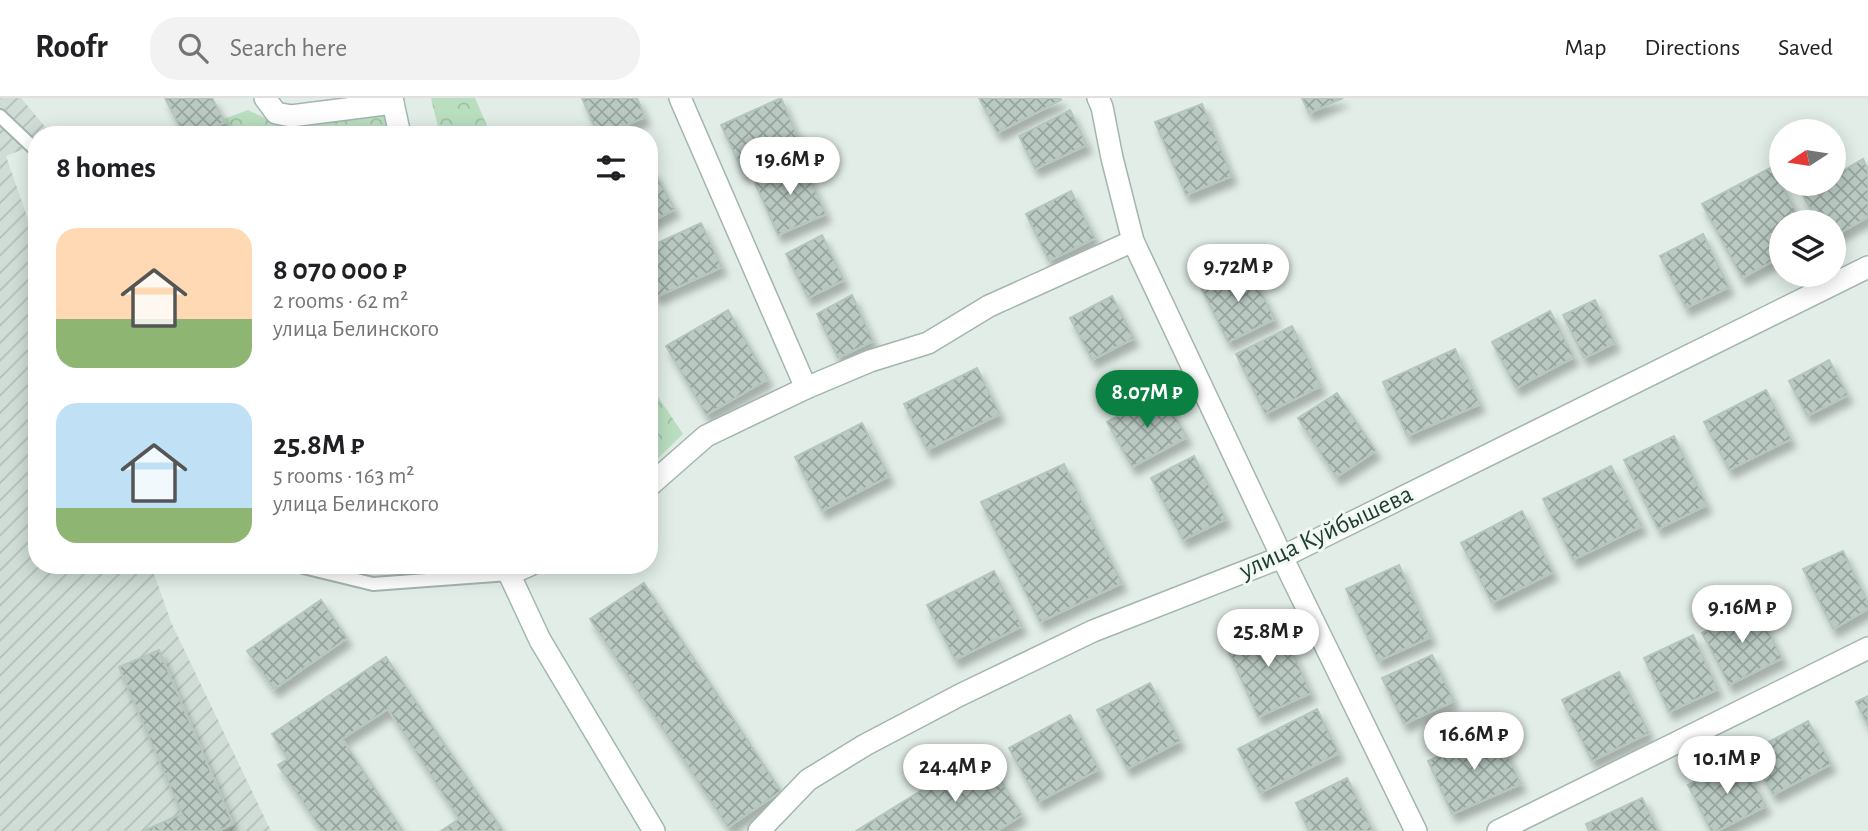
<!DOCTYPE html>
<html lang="en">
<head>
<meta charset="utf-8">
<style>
	:root { --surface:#fff; --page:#f2f2f2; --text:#202124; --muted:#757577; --line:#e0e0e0; --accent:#0b8043 }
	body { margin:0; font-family:"Alegreya Sans",sans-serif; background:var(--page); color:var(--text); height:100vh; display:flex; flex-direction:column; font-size:26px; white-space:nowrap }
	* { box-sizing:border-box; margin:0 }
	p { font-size:23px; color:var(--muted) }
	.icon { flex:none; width:38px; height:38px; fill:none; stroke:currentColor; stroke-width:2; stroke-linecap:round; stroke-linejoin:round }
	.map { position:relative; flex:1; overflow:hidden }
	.sheet { position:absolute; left:28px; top:28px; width:630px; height:448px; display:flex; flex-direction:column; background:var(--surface); border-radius:28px; box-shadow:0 4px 18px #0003 }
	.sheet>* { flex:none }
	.needle { width:46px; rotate:258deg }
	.controls { position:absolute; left:1769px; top:21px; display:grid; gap:14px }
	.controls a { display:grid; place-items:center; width:77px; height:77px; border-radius:50%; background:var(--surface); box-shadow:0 4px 18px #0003; font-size:35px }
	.price { position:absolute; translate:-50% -60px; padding:0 16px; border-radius:24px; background:#fff; color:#222; font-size:23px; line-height:46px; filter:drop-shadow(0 2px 4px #0008) }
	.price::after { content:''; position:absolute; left:50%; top:42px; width:21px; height:16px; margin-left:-10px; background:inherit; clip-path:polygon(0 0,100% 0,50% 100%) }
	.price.selected { background:var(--accent); color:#fff }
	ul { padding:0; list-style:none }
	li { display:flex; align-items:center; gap:21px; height:175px; padding:0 28px }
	li span { display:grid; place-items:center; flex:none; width:196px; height:140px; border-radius:21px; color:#555 }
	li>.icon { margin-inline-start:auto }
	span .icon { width:84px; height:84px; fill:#fffc; stroke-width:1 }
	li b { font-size:30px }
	h2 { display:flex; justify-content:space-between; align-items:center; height:84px; padding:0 28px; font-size:30px }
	header { display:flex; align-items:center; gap:42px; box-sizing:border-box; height:98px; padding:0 35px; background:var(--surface); border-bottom:2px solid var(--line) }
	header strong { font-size:33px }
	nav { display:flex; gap:38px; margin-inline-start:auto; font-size:24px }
	.search { width:490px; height:63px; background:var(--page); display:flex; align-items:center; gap:18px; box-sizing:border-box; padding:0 24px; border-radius:28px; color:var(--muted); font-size:26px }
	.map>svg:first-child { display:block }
	.industrial { fill:url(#industrial-furrows) }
	.forest { fill:url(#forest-crowns) }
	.building { fill:url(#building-cross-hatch); stroke:#b4c6bd; stroke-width:2; filter:url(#shadow) }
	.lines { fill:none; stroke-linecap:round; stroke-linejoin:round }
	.service-casing { stroke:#a4b5ae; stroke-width:16 }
	.minor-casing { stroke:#a4b5ae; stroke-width:24 }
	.secondary-casing { stroke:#a0b9ae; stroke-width:24 }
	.service { stroke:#fff; stroke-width:12 }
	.minor { stroke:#fff; stroke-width:21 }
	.secondary { stroke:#fff; stroke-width:21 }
	.labels { text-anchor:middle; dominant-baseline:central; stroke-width:6; stroke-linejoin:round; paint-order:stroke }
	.street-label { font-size:26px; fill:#213e34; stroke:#f2f9f5 }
</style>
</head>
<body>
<header>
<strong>Roofr</strong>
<div class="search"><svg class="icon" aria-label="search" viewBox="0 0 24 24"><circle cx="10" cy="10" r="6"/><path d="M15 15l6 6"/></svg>Search here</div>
<nav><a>Map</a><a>Directions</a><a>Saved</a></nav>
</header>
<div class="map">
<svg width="1868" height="733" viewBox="0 0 1868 733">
	<defs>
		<pattern id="industrial-furrows" width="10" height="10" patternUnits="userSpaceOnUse" patternTransform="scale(1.75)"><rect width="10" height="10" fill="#d0ddd6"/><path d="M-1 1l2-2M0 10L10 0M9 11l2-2" fill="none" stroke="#b2bfb8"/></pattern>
		<pattern id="forest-crowns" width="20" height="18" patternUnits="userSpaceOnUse" patternTransform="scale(1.75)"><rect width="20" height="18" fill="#badfc0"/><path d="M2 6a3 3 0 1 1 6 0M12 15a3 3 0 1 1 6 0" fill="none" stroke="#a0c0a6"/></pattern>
		<pattern id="building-cross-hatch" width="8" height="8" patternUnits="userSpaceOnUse" patternTransform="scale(1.75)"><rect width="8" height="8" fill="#bacac2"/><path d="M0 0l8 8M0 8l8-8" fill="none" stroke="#97a59e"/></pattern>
		<filter id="shadow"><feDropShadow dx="4.5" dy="8" stdDeviation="3.5" flood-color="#0004"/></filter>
	</defs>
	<rect width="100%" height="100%" fill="#e2ede7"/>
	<!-- industrial -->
	<path class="industrial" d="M0,0h21l31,37h-15v9l-31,12 31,89v320h114l20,57 100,209h-271z"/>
	<!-- forest -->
	<g class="forest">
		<path d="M431,0h44l16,37h-51z"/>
		<path d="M248,12l38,18 101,-13 4,20h-211z"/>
		<path d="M649,285l34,51 -34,33z"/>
	</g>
	<!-- building -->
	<g class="building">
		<path d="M165,0h47l13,24 -24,13h-17z"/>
		<path d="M582,0h55l8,19 -42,18h-5z"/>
		<path d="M781,0l21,48 -59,27 -22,-48z"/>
		<path d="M979,0h81l1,2 -64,33z"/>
		<path d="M1302,0h41l-34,15z"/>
		<path d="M1202,6l30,72 -46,19 -31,-73z"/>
		<path d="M1070,12l17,35 -52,24 -16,-33z"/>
		<path d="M801,61l25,55 -48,21 -24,-54z"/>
		<path d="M1863,61l5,10v48l-34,19v-14h-16l-16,-28 18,-10h14v-8z"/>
		<path d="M1772,69l30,55h-20v34l-40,22 -40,-74z"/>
		<path d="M653,72l22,39 -26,14v-51z"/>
		<path d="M1071,93l24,47 -46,23 -23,-47z"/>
		<path d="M701,125l21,44 -66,30 -7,-15v-35z"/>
		<path d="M1703,136l26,53 -43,21 -26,-52z"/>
		<path d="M822,137l22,45 -36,18 -22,-44z"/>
		<path d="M1247,167l28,54 -47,23 -27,-54z"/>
		<path d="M852,197l21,46 -35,17 -21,-44z"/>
		<path d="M1112,198l22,42 -42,22 -22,-42z"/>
		<path d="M1595,202l20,43 -31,15 -21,-43z"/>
		<path d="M728,212l40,69 -62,36 -40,-69z"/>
		<path d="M1550,213l24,46 -58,31 -24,-46z"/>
		<path d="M1292,228l29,60 -56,28 -29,-60z"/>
		<path d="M1455,251l25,55 -73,32 -24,-54z"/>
		<path d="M1829,262l19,35 -41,21 -18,-35z"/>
		<path d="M977,270l23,46 -73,36 -23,-46z"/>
		<path d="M1766,292l25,49 -62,31 -25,-48z"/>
		<path d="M1162,294l25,45 -55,30 -25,-45z"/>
		<path d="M1337,295l39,58 -40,26 -38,-59z"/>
		<path d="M862,325l27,53 -67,35 -27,-54z"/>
		<path d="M1674,338l33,69 -49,24 -34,-69z"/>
		<path d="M1194,358l32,63 -43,21 -32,-62z"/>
		<path d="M1064,366l58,119 -82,39 -59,-120z"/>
		<path d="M1611,368l31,60 -69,34 -30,-61z"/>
		<path d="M1522,413l31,61 -61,31 -31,-60z"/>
		<path d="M1843,453l25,51v7l-35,20 -30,-60z"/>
		<path d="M1399,467l32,72 -53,24 -32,-72z"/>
		<path d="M994,473l28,55 -67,34 -28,-55z"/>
		<path d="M644,485l137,208 -53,36 -138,-208z"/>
		<path d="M321,502l26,38 -73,51 -27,-38z"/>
		<path d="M1756,508l26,52 -53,27 -27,-52z"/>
		<path d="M1279,524l32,71 -53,24 -32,-71z"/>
		<path d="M1693,537l25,54 -49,23 -25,-54z"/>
		<path d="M159,552l74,174 -15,7h-75l39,-17 -63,-147z"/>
		<path d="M1432,557l22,46 -50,23 -22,-46z"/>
		<path d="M386,559l117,174h-62l18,-12 -71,-110 -46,30 61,92h-81l-44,-66 10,-6 -16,-25z"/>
		<path d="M1619,574l30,61 -57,28 -30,-61z"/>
		<path d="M1150,585l30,58 -53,28 -30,-59z"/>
		<path d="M1868,598v30l-12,-24z"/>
		<path d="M1317,611l22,44 -79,40 -22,-44z"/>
		<path d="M1070,617l29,54 -61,33 -29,-54z"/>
		<path d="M1808,623l23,43 -58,31 -23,-43z"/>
		<path d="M1496,632l25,54 -69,30 -24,-53z"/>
		<path d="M984,654l38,63 -25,16h-141z"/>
		<path d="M1741,660l25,48 -49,25h-6l-23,-46z"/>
		<path d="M1347,680l26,53h-64l-13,-28z"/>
		<path d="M1642,700l16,33h-69l-3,-7z"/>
	</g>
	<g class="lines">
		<defs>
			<g id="service">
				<path d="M0,18l37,35"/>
				<path d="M295,467l78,19 136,-10"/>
			</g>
			<g id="minor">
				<path d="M265,0l11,15 15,3 102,-13"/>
				<path d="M680,0l126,290"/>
				<path d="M1098,0l4,9 10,51 21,83 149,316 134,274"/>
				<path d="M649,388l57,-50 100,-48 64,-27 58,-18 61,-37 144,-65"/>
				<path d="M509,476l21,-9"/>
				<path d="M759,733l49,-51 57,-35 95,-50 133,-64 189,-74 586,-290"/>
				<path d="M1498,733l370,-183"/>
			</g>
			<g id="secondary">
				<path d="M392,0l8,37"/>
				<path d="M505,467l35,75 114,191"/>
			</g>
		</defs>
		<!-- service casing -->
		<use href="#service" class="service-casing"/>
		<!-- minor casing -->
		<use href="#minor" class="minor-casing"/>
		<!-- secondary casing -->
		<use href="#secondary" class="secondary-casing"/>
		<!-- service -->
		<use href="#service" class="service"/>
		<!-- minor -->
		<use href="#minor" class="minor"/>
		<!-- secondary -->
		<use href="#secondary" class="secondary"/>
	</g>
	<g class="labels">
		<!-- street labels -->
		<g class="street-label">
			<text transform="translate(1326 434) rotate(-25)">улица Куйбышева</text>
		</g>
	</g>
</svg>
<div class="controls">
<a><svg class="needle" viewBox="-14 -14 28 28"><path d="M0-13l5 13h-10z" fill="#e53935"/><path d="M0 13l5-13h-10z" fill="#757577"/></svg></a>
<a><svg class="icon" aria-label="layers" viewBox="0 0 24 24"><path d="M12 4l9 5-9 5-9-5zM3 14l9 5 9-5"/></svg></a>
</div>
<b class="price" style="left:790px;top:99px">19.6M ₽</b>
<b class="price" style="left:1238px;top:206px">9.72M ₽</b>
<b class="price selected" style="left:1147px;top:332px">8.07M ₽</b>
<b class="price" style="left:1742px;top:547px">9.16M ₽</b>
<b class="price" style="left:1268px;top:571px">25.8M ₽</b>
<b class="price" style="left:1474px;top:674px">16.6M ₽</b>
<b class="price" style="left:1727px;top:698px">10.1M ₽</b>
<b class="price" style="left:955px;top:706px">24.4M ₽</b>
<section class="sheet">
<h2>8 homes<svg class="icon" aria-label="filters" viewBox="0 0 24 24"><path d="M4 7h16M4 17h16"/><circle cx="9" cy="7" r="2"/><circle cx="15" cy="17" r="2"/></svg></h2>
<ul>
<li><span style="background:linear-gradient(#ffd9b3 65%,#8fb573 0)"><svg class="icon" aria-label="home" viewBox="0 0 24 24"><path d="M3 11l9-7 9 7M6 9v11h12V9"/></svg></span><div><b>8 070 000 ₽</b><p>2 rooms · 62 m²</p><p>улица Белинского</p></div></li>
<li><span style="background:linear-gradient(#bfe0f5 75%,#8fb573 0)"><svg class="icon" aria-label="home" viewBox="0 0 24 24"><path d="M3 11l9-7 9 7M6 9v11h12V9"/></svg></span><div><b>25.8M ₽</b><p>5 rooms · 163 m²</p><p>улица Белинского</p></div></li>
</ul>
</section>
</div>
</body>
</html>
